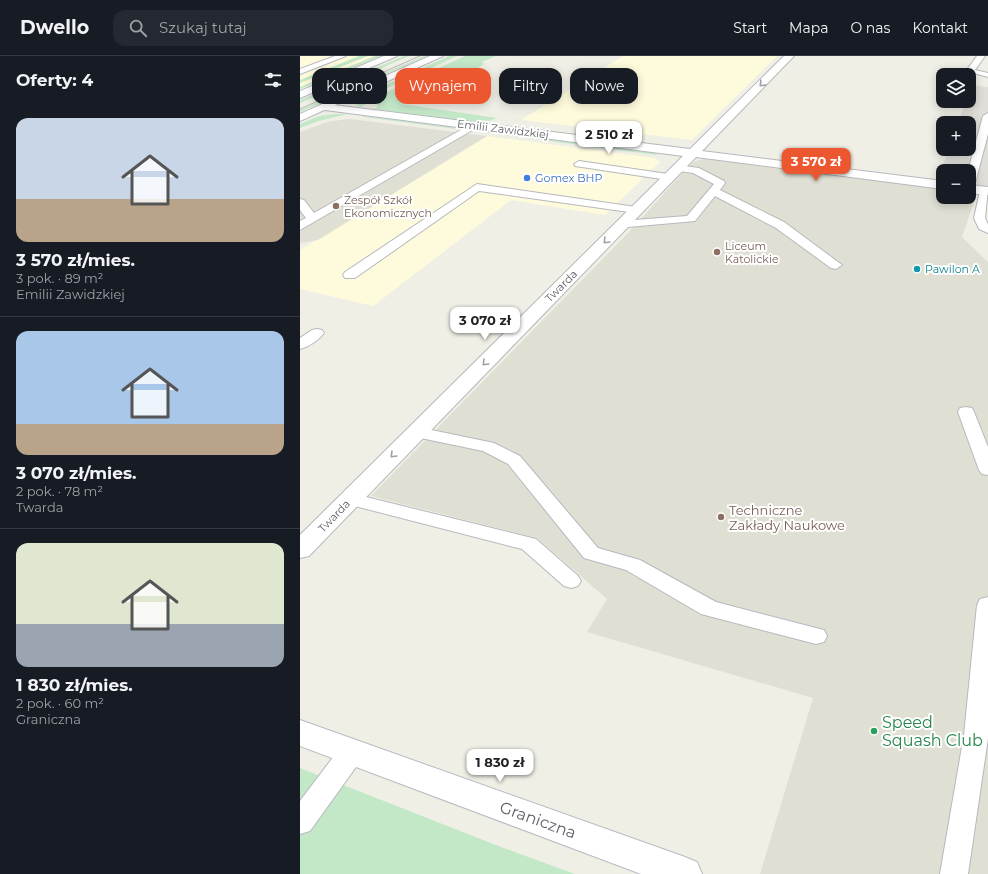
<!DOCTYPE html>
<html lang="pl">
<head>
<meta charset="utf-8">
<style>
	:root { --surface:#171b24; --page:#242831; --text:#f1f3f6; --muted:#9ea1a6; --line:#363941; --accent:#ec5730 }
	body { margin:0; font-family:Montserrat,sans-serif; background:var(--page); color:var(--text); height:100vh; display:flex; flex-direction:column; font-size:15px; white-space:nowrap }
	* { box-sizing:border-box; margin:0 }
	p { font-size:13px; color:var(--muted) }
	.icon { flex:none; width:22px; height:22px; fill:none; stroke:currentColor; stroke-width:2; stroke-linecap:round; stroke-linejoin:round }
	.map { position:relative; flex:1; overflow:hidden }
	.drawer { display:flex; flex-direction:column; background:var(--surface); width:300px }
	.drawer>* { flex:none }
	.guide { position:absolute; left:12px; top:12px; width:380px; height:36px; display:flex; gap:8px }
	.buttons { position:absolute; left:636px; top:12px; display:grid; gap:8px }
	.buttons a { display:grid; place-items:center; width:40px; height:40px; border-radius:8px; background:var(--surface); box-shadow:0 2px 10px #0003; font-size:20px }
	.price { position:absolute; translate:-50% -34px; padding:0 9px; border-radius:8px; background:#fff; color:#222; font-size:13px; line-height:26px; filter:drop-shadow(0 1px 2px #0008) }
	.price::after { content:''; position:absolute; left:50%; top:24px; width:12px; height:9px; margin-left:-6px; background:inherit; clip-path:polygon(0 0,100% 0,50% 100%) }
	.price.on { background:var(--accent); color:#fff }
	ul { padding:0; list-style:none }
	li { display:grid; align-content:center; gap:8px; height:212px; padding:0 16px }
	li+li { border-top:1px solid var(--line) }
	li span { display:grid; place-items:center; height:124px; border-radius:12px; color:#555 }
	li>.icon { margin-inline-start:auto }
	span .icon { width:72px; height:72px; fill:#fffc; stroke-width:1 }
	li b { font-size:17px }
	h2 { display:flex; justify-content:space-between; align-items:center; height:48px; padding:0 16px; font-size:17px }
	.chip { padding:0 14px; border-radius:12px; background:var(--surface); box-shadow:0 2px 10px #0003; font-size:14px; line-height:36px }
	.chip.on { background:var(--accent); color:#fff }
	header { display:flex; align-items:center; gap:24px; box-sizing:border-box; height:56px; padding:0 20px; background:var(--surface); border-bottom:1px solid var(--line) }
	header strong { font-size:19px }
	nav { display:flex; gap:22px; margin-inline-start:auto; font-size:14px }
	.search { width:280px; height:36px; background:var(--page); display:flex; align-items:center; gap:10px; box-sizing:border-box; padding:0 14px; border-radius:12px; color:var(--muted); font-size:15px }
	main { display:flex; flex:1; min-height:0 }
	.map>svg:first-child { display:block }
	.commercial { fill:#fefbdd }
	.industrial { fill:#dfded8 }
	.education { fill:#e0dfd4 }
	.green { fill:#c3e8c8 }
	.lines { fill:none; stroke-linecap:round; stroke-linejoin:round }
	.lane-casing { stroke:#b7b8bd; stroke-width:2 }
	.street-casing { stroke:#b7b8bd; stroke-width:2 }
	.secondary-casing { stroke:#b7bac0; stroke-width:2 }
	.lane { fill:#fff; fill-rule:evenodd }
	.street { fill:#fff; fill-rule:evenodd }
	.secondary { fill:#fff; fill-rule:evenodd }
	.tram { stroke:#b7b8b8; stroke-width:1 }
	.oneway { stroke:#9ea0a4 }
	.shop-dot { fill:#3f7fe0; stroke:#fff; stroke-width:1.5 }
	.education-dot { fill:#8d6e63; stroke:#fff; stroke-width:1.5 }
	.culture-dot { fill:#0f9aa8; stroke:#fff; stroke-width:1.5 }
	.leisure-dot { fill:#2e9e5b; stroke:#fff; stroke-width:1.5 }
	.labels { text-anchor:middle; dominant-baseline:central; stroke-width:4; stroke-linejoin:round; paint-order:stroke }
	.far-street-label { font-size:11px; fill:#5e6167; stroke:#fff }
	.far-shop-label { font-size:11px; fill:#366cbe; stroke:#fff; text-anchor:start }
	.far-education-label { font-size:11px; fill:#785e54; stroke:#fff; text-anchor:start }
	.far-culture-label { font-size:11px; fill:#0d838f; stroke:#fff; text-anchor:start }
	.education-label { font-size:13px; fill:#785e54; stroke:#fff; text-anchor:start }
	.near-leisure-label { font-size:16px; fill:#27864d; stroke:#fff; text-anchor:start }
	.near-street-label { font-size:16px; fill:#5e6167; stroke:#fff }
</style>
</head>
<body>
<header>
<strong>Dwello</strong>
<div class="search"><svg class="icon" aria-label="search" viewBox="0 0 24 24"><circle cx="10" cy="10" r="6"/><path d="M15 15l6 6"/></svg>Szukaj tutaj</div>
<nav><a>Start</a><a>Mapa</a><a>O nas</a><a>Kontakt</a></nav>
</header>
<main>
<section class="drawer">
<h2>Oferty: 4<svg class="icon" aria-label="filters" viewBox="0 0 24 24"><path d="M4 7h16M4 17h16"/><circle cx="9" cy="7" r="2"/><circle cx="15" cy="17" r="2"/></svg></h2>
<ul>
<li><span style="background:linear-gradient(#c9d6e8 65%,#b9a48a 0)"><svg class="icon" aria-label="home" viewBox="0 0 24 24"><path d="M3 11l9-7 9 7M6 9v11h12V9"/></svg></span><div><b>3 570 zł/mies.</b><p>3 pok. · 89 m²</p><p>Emilii Zawidzkiej</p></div></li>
<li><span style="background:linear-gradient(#a9c7e8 75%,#b9a48a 0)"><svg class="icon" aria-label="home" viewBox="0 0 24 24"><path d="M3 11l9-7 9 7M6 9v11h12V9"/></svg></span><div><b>3 070 zł/mies.</b><p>2 pok. · 78 m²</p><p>Twarda</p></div></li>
<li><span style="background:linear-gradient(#dfe7d0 65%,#9aa5b1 0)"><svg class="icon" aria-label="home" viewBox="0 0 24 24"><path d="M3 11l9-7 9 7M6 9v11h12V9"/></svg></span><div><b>1 830 zł/mies.</b><p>2 pok. · 60 m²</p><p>Graniczna</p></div></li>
</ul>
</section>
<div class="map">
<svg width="688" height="818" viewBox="0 0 688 818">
	<rect width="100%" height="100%" fill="#f0efe6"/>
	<!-- commercial -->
	<g class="commercial">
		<path d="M0,0h81l-81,33z"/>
		<path d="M323,0h154l-85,84 -171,-20z"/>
		<path d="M187,80l167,22 6,4 -55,53 -94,-15 -138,106 -73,-17v-39z"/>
	</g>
	<!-- industrial -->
	<path class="industrial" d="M672,29l16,2v100l-19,-2v-14h-26v11l-6,-1 12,-32h20v-26h-11l8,-22h3v-9z"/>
	<!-- education -->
	<g class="education">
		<path d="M47,63h3l137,17 -169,104 -18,3v-111l27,-10z"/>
		<path d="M405,103l238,30v8h26v-5l8,1 -15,44 26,25v612h-228l53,-176 -226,-66 20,-33 -70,-61 -166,-42 254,-260 65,-71 5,-4z"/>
	</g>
	<!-- green -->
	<g class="green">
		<path d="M59,0h9l-68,27v-3z"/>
		<path d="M75,0h6l-81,33v-2z"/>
		<path d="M104,0h5l-109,47v-3z"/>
		<path d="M124,0h3l-127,56v-2z"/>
		<path d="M149,0h8l-89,41 -3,2 1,5 -5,3 -8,-4 -1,-2 7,-4z"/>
		<path d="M165,0h31l-14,6 2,2 -49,29 -13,-1 -21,12 96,14 -14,5 -109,-14 4,-2 -4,-7 2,-3z"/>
		<path d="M36,58h12l-29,7 -19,7v-4l19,-8z"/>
		<path d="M62,60l85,10 10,3 -94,-12z"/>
		<path d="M173,75h14l171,22 -2,2z"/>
		<path d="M0,712l201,79 74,27h-275z"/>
	</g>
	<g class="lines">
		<defs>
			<g id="lane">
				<path d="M35,0h11l-46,18v-5z"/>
				<path d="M677,0h8l-10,14 13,3v4l-22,-6z"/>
				<path d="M688,57v21l-14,53 -5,3 -1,-19 15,-55z"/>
				<path d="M173,67l3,1v4l-176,102v-9l6,-3 -6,-8v-11l4,1 10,13z"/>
				<path d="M279,105l89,13 5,3 -5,3 -93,-14 -1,-2z"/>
				<path d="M377,109l22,3 25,13 1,2 -5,7 64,32 58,43 -6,4 -5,-1 -55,-40 -61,-32 -20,25 -78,7 -2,-3 2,-3 4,-1 66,-5 27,-32 -21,-11 -20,-3 -1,-2z"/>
				<path d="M177,128l159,23 6,3 -6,3 -157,-22 -124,87h-10l-2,-3 2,-3z"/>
				<path d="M685,132h3l-3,30 3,6v9l-9,-4 -5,-11 6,-27z"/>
				<path d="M17,273l5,1 2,3c-5,7 -16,14 -24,16v-11l12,-8z"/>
				<path d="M666,351l6,1 2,4 14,35v28l-6,-1 -3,-4 -21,-58 2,-4z"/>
				<path d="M117,371l77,16 26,13 78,92 42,12 76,42 100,26 8,2 3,6 -3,6 -8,2 -115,-30 -75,-44 -42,-12 -76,-94 -25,-13 -72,-15 -3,-4 3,-4z"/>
				<path d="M50,437l186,46 42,37 3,5 -3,5 -7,2 -7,-2 -42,-37 -179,-46 -2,-4 2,-4z"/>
				<path d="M688,541v141l-20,136h-28l24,-139 13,-130 3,-6z"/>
				<path d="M52,685l9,3 4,8 -4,8 -51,71 -10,3v-33l43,-57z"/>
			</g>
			<g id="street">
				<path d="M484,0h10l-92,95 241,30v8l-247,-32 -387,399 -9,2v-23l383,-379 -358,-46 -4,-1 -1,-2 1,-2 4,-1 365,45z"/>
				<path d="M669,129l19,2v8l-19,-2z"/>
			</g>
			<g id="secondary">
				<path d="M84,0h13l-97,42v-7z"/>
				<path d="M130,0h13l-143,65v-7z"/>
				<path d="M0,664l385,137 12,5 5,12h-61l-341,-128z"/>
			</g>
		</defs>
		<!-- lane casing -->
		<use href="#lane" class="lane-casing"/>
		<!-- street casing -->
		<use href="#street" class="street-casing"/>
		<!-- secondary casing -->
		<use href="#secondary" class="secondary-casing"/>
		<!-- lane -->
		<use href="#lane" class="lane"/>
		<!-- street -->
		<use href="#street" class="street"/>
		<!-- secondary -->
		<use href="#secondary" class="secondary"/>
		<!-- tram -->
		<path class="tram" d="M0,53l120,-53"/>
	</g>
	<!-- one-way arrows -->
	<defs><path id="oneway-chevron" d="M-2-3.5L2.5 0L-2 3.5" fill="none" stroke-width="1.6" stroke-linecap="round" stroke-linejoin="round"/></defs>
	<g class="oneway">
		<use href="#oneway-chevron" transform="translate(462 28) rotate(134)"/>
		<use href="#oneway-chevron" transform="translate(306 185) rotate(134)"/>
		<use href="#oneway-chevron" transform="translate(185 307) rotate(135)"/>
		<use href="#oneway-chevron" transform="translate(93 399) rotate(135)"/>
	</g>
	<!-- markers -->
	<circle class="shop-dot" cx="227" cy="122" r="4"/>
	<g class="education-dot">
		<circle cx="36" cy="150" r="4"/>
		<circle cx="417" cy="196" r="4"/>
		<circle cx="421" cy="461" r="4"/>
	</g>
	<circle class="culture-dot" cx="617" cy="213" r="4"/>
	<circle class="leisure-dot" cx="574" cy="675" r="4"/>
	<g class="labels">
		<!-- far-street labels -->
		<g class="far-street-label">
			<text transform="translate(203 73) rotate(7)">Emilii Zawidzkiej</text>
			<text transform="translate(261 230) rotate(-45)">Twarda</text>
			<text transform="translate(34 460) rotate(-46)">Twarda</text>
		</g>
		<!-- far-shop labels -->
		<g class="far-shop-label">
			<text x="235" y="122">Gomex BHP</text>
		</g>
		<!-- far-education labels -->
		<g class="far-education-label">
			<text x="44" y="144">Zespół Szkół<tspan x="44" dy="13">Ekonomicznych</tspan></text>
			<text x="425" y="190">Liceum<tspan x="425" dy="13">Katolickie</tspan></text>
		</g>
		<!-- far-culture labels -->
		<g class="far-culture-label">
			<text x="625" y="213">Pawilon A</text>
		</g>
		<!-- education labels -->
		<g class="education-label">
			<text x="429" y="454">Techniczne<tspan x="429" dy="15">Zakłady Naukowe</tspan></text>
		</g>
		<!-- near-leisure labels -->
		<g class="near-leisure-label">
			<text x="582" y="666">Speed<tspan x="582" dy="18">Squash Club</tspan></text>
		</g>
		<!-- near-street labels -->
		<g class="near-street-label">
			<text transform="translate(238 764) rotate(20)">Graniczna</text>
		</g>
	</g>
</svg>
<div class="buttons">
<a><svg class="icon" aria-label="layers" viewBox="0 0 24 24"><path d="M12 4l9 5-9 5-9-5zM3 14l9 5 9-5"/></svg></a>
<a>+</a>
<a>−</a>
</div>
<b class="price" style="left:309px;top:99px">2 510 zł</b>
<b class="price on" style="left:516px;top:126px">3 570 zł</b>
<b class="price" style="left:185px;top:285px">3 070 zł</b>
<b class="price" style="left:200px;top:727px">1 830 zł</b>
<div class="guide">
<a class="chip">Kupno</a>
<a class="chip on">Wynajem</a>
<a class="chip">Filtry</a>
<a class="chip">Nowe</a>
</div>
</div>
</main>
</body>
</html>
